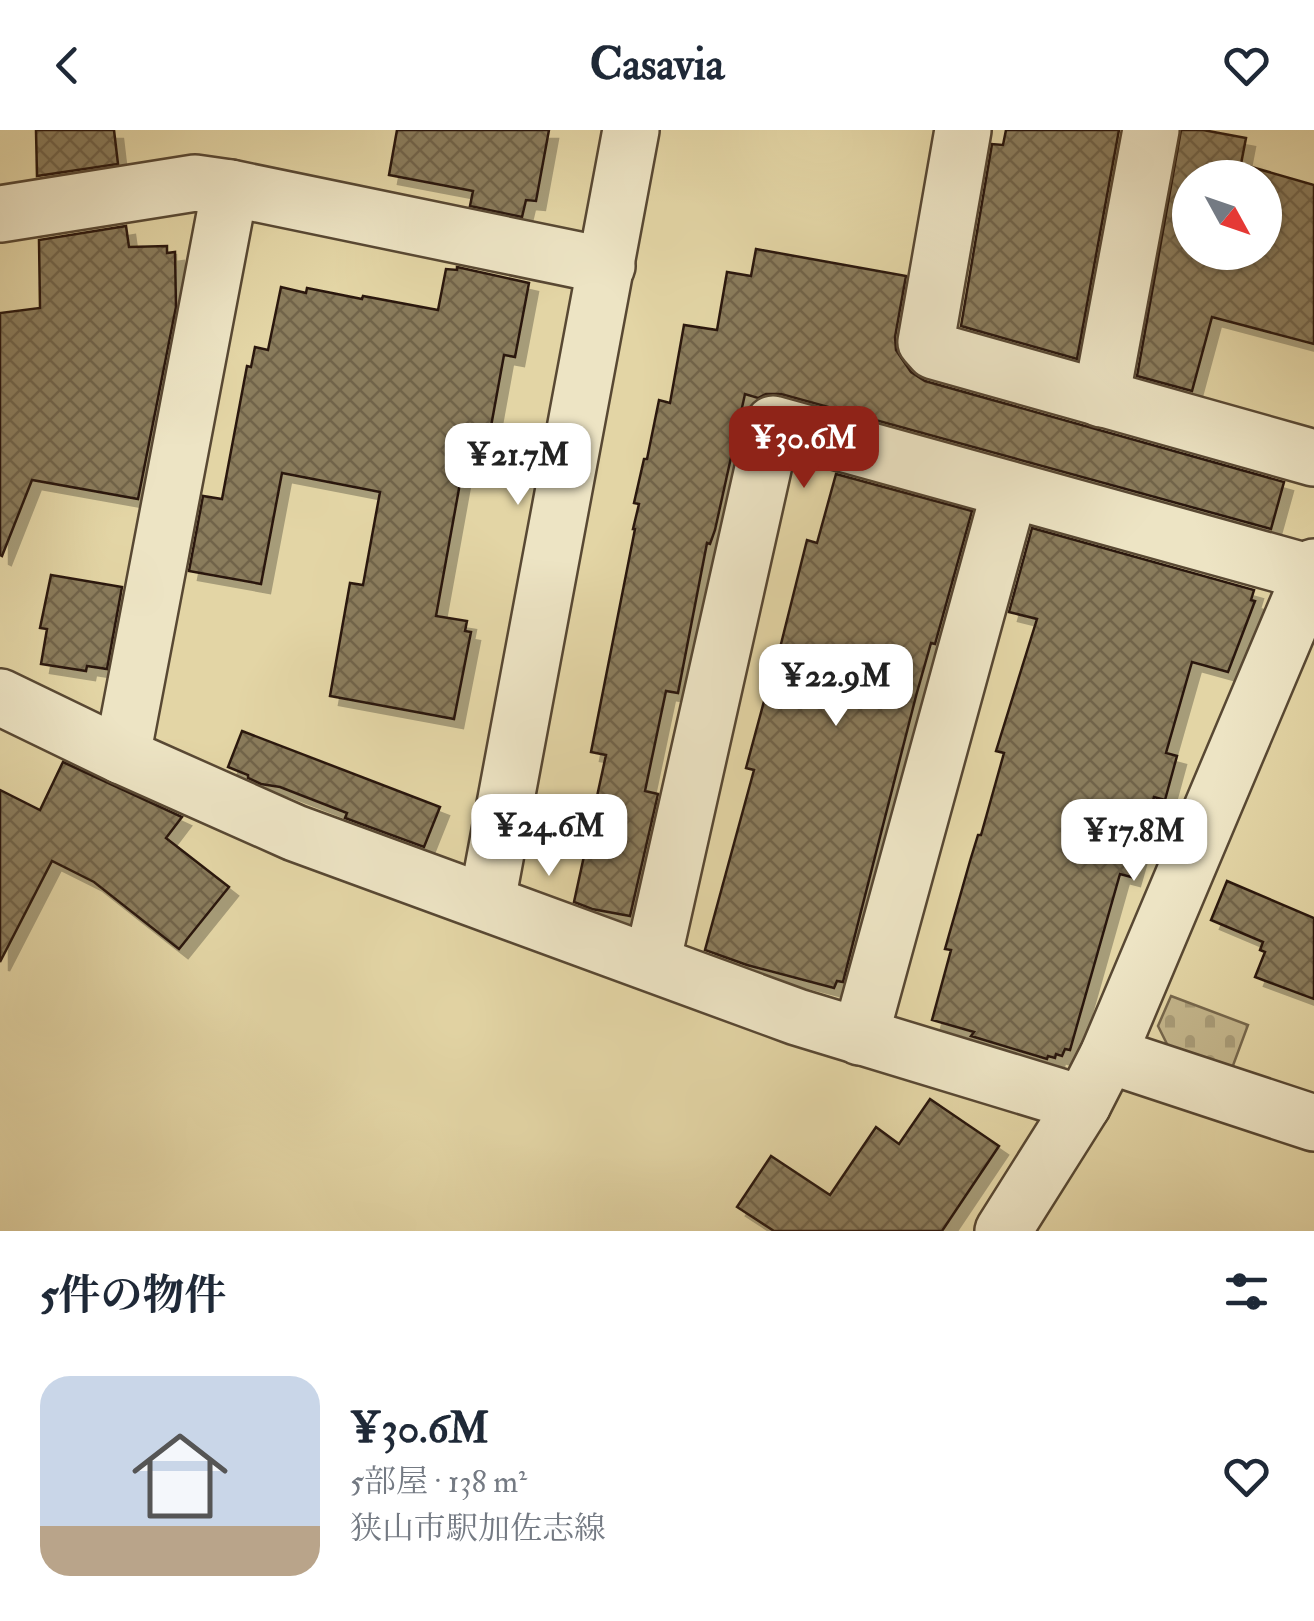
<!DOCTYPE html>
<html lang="ja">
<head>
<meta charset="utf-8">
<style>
	:root { --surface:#fff; --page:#f6f6f7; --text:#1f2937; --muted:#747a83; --line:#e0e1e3; --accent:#8f2418 }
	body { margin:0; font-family:"IM FELL Double Pica","Noto Serif JP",serif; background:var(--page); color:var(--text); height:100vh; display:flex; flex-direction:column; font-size:38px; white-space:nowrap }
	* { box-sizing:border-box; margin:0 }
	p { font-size:32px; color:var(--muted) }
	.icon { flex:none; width:55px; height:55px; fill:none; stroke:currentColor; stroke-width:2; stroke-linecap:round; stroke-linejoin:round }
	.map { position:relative; height:1101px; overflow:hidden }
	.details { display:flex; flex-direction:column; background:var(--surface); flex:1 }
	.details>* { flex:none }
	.needle { width:65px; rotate:130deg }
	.controls { position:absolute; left:1172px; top:30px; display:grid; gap:20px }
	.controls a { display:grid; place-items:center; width:110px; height:110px; border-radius:50%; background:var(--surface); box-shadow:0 2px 8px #0004; font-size:50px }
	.price { position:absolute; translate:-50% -85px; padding:0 22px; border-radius:20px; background:#fff; color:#222; font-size:32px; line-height:65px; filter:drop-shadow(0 2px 5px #0008) }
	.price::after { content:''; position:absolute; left:50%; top:60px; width:30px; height:22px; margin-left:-15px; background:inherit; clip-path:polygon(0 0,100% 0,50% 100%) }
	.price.current { background:var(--accent); color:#fff }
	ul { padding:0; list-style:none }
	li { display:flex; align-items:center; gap:30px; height:250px; padding:0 40px }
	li+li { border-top:2px solid var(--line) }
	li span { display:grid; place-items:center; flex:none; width:280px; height:200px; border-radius:30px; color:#555 }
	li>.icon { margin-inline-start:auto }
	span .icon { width:120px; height:120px; fill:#fffc; stroke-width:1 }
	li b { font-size:42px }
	h2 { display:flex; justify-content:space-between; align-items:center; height:120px; padding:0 40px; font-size:42px }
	header { display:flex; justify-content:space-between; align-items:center; height:130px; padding:0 40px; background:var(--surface); font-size:45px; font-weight:700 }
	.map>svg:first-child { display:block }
	.cemetery { fill:url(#cemetery-stones); stroke:#76674c; stroke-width:2.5 }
	.building { fill:url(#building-cross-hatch); stroke:#29190d; stroke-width:2.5; fill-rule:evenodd; filter:url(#shadow) }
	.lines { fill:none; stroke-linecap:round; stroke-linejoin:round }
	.minor-casing { stroke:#584833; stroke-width:60 }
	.minor { stroke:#ede4c4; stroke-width:55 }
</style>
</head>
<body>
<header><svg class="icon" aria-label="back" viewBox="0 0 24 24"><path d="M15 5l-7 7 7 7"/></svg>Casavia<svg class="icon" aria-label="heart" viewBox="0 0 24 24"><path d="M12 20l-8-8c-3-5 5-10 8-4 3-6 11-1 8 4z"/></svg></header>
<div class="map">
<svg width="1314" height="1101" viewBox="0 0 1314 1101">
	<defs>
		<pattern id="cemetery-stones" width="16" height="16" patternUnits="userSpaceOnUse" patternTransform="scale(2.5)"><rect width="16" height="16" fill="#c3b58b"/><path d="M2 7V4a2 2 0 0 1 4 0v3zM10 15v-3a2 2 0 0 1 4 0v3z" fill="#a89b77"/></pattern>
		<pattern id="building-cross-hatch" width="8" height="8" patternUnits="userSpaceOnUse" patternTransform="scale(2.5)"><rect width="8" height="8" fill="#8a7b5c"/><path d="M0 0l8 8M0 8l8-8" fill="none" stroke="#71644a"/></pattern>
		<filter id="shadow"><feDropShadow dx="9" dy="9" stdDeviation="0" flood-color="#0004"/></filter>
	</defs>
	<rect width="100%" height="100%" fill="#e3d5a5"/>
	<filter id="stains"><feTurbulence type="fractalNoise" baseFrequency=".002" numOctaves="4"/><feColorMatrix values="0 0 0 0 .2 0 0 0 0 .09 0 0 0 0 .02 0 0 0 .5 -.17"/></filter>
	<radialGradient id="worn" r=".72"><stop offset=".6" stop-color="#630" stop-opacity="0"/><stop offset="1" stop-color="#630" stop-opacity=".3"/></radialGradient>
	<!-- cemetery -->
	<path class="cemetery" d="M1171,866l77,29 -17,46 -62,-23 -11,-22z"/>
	<!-- building -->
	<g class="building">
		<path d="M36,0h78l4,34 -81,12z"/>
		<path d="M397,0h152l-13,71 -10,-1 -4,17 -52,-11 3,-15 -84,-16z"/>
		<path d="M1006,0h113l-42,229 -116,-33 31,-182 11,1z"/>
		<path d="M1181,0h22l43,8 -5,26 73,21v159l-102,-27 -20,74 -55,-15zM1190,48h75v74h-75z"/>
		<path d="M126,96l3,21 38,-1v7l8,-1 1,55 -38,192 -106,-19 -30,76 -2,-1v-242l40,-5 -1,-68z"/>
		<path d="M756,119l150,27 -11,61 1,13 15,22 14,9 359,101 -13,47 -490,-135h-15l-8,4 -13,-4 -30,136 -5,14 -3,-1 -29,150 -12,-2 -21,100 13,3 -28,122 -38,-7 -18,-7 32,-147 -15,-3 44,-223h-2l6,-25 -5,-1 10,-44h3l12,-59 11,3 14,-78 33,5 10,-58 24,4z"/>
		<path d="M457,137l72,16 -14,74 -11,-2 -20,110 -20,-4 -28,155 31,5 -2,10 6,1 -17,87 -124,-23 20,-113 13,2 17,-93 -98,-19 -21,111 -72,-13 14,-75 19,3 25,-133 4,1 4,-20 13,3 13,-63 25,6 1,-5 55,11 1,-3 75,14 8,-41 11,1z"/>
		<path d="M836,344l136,37 -37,133 -4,-1 -15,53 -73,286 -6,-1 -3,7 -87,-23 -42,-15 49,-180 -8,-2 24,-89 2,1 35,-140 10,3z"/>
		<path d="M1032,398l222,62 -3,10 4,1 -27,71 -36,-10 -26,91 11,3 -12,44 -11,-3 -23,80 -11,-3 -50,176 -5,-1 -3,7 -6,-2 -1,4 -7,-2 -1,3 -76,-23 3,-4 -42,-12 19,-70 -6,-1 25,-88 8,-26h3l23,-82 -8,-2 41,-132 -28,-7z"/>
		<path d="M51,445l71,12 -15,82 -20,-3 -1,5 -45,-7 6,-35 -7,-1z"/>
		<path d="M242,601l198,76 -16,40 -79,-29 2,-5 -67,-26 -19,-3 -13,-6v-3l-20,-8z"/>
		<path d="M63,632l119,55 -16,21 63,49 -50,62 -85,-67 -42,-21 -52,101v-172l40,20z"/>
		<path d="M1227,751l87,37v81l-59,-22 10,-25 -5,-2 3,-8 -52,-22z"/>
		<path d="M930,969l69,47 -57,85h-168l-37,-24 34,-51 59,39 46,-68 23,17z"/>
	</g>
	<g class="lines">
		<defs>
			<g id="minor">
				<path d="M963,0l-37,212 8,9 380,107"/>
				<path d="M0,84l195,-31 35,5 377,78"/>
				<path d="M1101,269l50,-269"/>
				<path d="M0,567l122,59 173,77 502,184 286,87"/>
				<path d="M122,626l108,-568"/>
				<path d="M487,771l144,-771"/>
				<path d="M652,833l121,-539 538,149"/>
				<path d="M860,907l150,-547"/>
				<path d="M1108,925l206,68"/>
				<path d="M1003,1101l80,-127 25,-49 206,-488"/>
			</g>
		</defs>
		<!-- minor casing -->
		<use href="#minor" class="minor-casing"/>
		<!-- minor -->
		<use href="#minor" class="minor"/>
	</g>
	<rect width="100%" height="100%" filter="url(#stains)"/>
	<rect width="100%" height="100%" fill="url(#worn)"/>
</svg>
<div class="controls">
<a><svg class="needle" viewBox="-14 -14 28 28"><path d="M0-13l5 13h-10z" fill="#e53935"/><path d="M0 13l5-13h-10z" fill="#747a83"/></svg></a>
</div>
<b class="price current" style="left:804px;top:361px">¥30.6M</b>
<b class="price" style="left:518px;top:378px">¥21.7M</b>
<b class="price" style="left:836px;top:599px">¥22.9M</b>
<b class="price" style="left:549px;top:749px">¥24.6M</b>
<b class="price" style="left:1134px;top:754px">¥17.8M</b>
</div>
<section class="details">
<h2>5件の物件<svg class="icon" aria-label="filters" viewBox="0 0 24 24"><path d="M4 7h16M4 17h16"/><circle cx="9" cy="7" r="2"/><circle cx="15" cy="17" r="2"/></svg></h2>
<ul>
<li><span style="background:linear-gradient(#c9d6e8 75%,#b9a48a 0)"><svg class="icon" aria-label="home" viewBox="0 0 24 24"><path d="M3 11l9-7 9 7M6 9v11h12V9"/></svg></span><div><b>¥30.6M</b><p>5部屋 · 138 m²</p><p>狭山市駅加佐志線</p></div><svg class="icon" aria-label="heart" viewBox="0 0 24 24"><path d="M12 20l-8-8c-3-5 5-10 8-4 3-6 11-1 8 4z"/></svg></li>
</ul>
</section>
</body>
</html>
